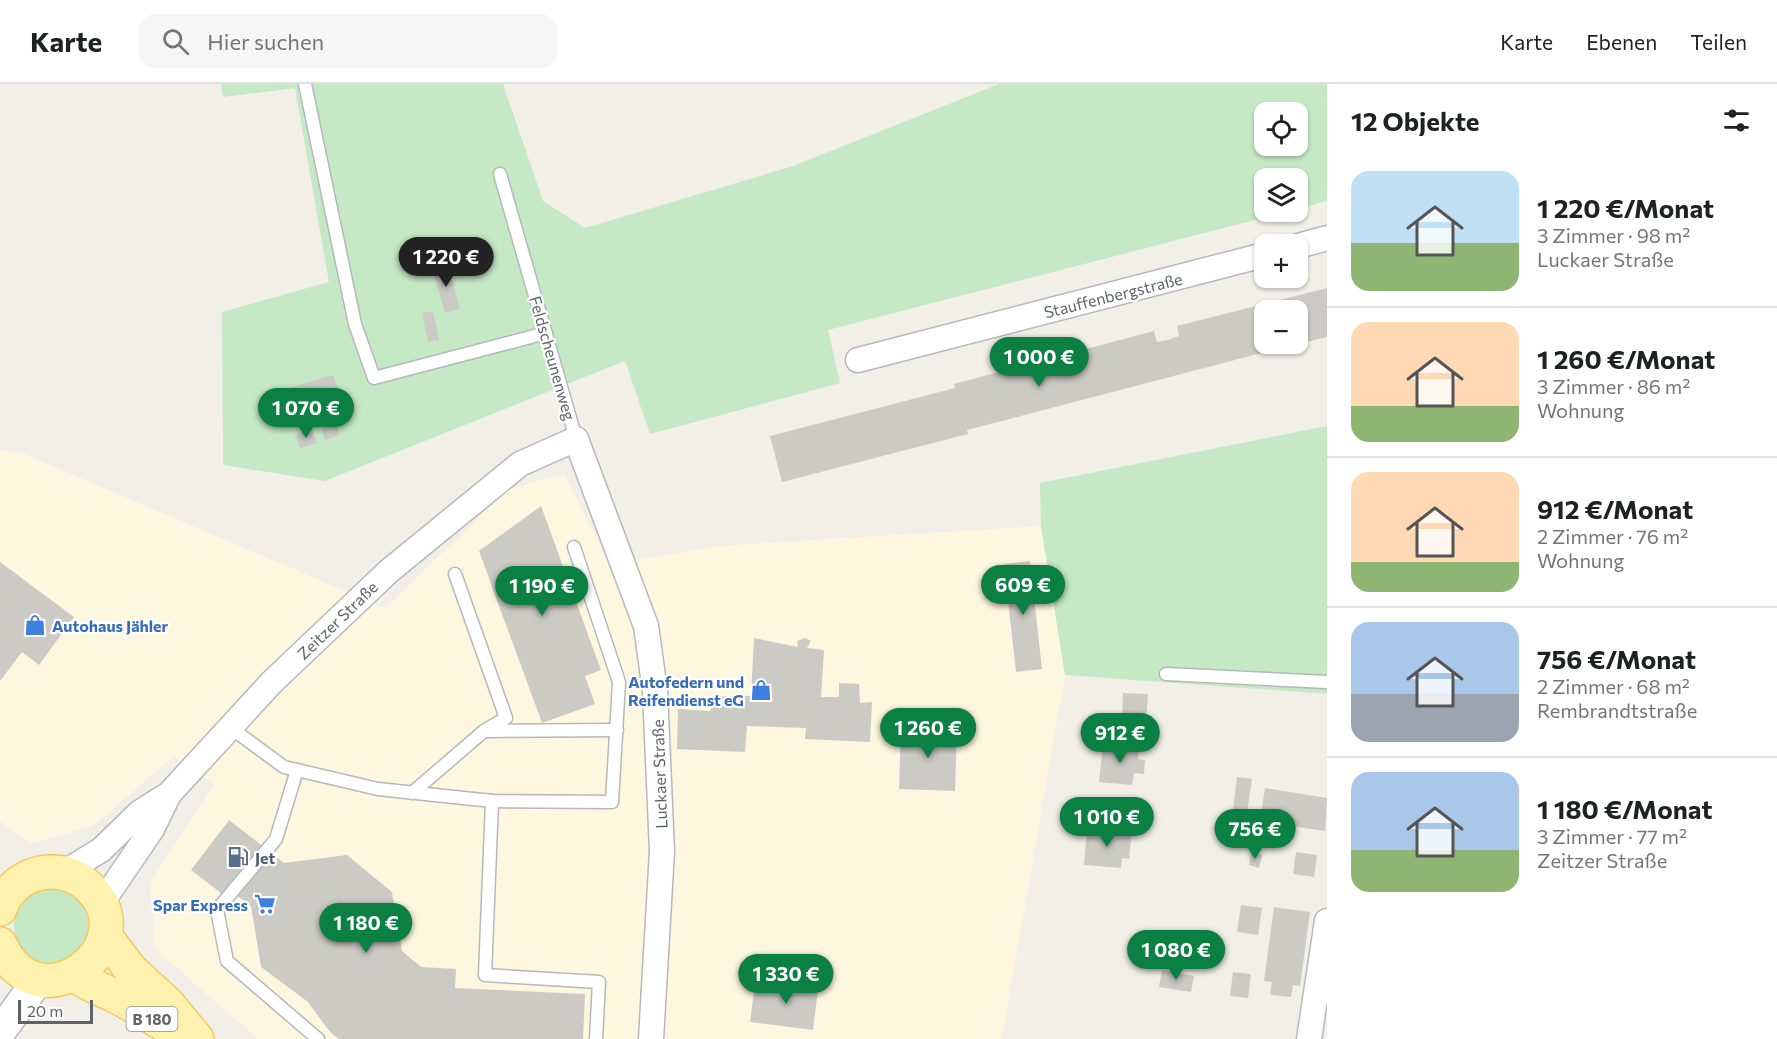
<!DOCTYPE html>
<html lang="de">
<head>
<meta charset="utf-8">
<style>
	:root { --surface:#fff; --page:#f6f6f6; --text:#202124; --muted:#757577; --line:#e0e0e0; --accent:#0b8043 }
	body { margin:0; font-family:Commissioner,sans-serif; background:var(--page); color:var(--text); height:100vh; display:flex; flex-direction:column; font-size:22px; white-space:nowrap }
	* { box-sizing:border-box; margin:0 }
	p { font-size:20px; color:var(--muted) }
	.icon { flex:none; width:33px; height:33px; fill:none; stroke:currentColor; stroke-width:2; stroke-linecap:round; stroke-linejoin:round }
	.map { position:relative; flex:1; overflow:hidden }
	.sheet { display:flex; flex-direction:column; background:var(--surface); width:450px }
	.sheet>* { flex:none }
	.tools { position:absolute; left:1254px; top:18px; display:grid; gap:12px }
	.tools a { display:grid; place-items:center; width:54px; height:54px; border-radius:12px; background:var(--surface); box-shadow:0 2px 4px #0004; font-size:30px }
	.scale { position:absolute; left:18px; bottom:15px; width:75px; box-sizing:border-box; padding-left:6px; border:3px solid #5f6368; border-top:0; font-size:16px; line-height:21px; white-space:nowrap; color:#5f6368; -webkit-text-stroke:4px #fff; paint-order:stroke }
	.price { position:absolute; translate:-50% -51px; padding:0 14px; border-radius:21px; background:var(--accent); color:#fff; font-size:20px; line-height:39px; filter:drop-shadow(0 2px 3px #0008) }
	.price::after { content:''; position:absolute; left:50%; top:36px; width:18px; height:14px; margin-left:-9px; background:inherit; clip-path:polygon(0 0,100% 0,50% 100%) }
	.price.current { background:#222; color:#fff }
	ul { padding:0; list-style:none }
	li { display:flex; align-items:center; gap:18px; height:150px; padding:0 24px }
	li+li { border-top:2px solid var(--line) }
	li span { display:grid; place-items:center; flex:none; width:168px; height:120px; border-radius:18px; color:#555 }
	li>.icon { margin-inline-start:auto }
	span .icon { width:72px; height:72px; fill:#fffc; stroke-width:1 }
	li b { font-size:26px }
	h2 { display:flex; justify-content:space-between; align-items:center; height:72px; padding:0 24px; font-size:26px }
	header { display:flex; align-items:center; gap:36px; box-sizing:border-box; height:84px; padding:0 30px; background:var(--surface); border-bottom:2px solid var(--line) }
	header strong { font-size:28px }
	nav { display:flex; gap:33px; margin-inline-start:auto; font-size:21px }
	.search { width:420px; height:54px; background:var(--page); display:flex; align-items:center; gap:15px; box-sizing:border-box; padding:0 21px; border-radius:18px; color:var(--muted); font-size:22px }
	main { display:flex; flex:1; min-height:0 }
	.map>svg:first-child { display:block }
	.commercial { fill:#fef7e0 }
	.green { fill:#c5e8c5; fill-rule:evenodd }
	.building { fill:#cccac5 }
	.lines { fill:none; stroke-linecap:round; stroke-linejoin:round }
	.service-casing { stroke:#b5b8bc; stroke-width:15 }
	.minor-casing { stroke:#b5b8bc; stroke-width:27 }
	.tertiary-casing { stroke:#b5b8bc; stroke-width:33 }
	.primary-casing { stroke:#f2c960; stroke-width:36 }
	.service { stroke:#fff; stroke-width:12 }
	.minor { stroke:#fff; stroke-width:24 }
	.tertiary { stroke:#fff; stroke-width:30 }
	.primary { stroke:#fff2af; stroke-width:33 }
	.labels { text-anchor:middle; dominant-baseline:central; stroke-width:4.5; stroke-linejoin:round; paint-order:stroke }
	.shield { fill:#fff; stroke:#8f9295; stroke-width:1.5 }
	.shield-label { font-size:15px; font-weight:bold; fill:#5f6368 }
	.street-label { font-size:16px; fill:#5f6368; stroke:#fff }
	.shop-label { font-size:16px; font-weight:bold; fill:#366cbe; stroke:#fff; text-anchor:end }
	.service-label { font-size:16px; font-weight:bold; fill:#4e5e75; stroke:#fff; text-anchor:start }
</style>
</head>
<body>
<header>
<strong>Karte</strong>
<div class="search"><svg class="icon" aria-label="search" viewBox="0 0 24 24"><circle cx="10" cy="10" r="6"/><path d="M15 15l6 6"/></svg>Hier suchen</div>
<nav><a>Karte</a><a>Ebenen</a><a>Teilen</a></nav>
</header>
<main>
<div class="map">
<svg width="1327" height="955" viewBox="0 0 1327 955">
	<rect width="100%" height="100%" fill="#f1efe8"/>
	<!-- commercial -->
	<path class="commercial" d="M0,366l22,3 363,155 124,-119 55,-15 45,90 110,-18 322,-20 24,149 -63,364h-744l-103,-90 -5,-66 64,-99 -40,-28 -81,70 -63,18 -30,-23z"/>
	<!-- green -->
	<g class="green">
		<path d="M221,0h282l40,117 42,27 208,-62 206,-82h328v117l-29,8v-31h-34v34h22l-458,118 12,53 -190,51 -25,-73 -300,120 -102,-16 -1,-153 107,-30 -34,-194 -72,9zM1264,28h34v34h-34z"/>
		<path d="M1327,342v268l-262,-19 -24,-149 -1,-43z"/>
		<circle cx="51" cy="842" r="37"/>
	</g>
	<!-- building -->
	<g class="building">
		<path d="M448,180l12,45 -15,4 -13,-45z"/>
		<path d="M1327,204v49l-29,7v-34h-34v34h32l-329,86 1,4 -186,48 -12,-46 185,-48 -1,-4 200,-53 3,11 11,-2 11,-4 -2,-10z"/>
		<path d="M433,227l6,29 -11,2 -6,-29z"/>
		<path d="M333,291l8,25 -51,15 -7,-25z"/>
		<path d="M336,340l4,11 -15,5 -4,-11z"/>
		<path d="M312,346l5,13 -17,5 -5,-13z"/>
		<path d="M541,422l60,164 -16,6 10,28 -53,19 -63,-172z"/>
		<path d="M1030,477l12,108 -26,3 -12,-108z"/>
		<path d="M0,478l74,55 -35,48 -17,-13 -22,29z"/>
		<path d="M754,554l44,9 -1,-6 8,-3 6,3 -4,7 17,2 -3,47h18v-14l20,1 1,19 12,-1 -2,40 -65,-3 1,-11 -59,-2 -2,26 -68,-3 1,-40 32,2 6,-15h35z"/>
		<path d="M1123,609l25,1 -2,28 -24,-1z"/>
		<path d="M901,644l56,2 -2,61 -56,-2z"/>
		<path d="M1103,660l36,3 -1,12 7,1 -1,14 -10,-1 -2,12 -33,-3z"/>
		<path d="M1237,693l15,2 -5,33 -14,-2z"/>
		<path d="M1265,704l62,10 -2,33 -65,-10z"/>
		<path d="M229,736l55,43 63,-8 45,37 10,59 19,16 35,2 -1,19 130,6 -2,45h-244l-9,-7 -22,-30 -47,-35 -10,-61 -16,-12 -5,6 -39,-30z"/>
		<path d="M1087,744l45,4 -3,27 -7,-1 -1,10 -37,-3z"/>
		<path d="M1296,768l21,3 -3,22 -21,-3z"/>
		<path d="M1251,769l11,2 -3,13 -10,-3z"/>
		<path d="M1241,821l21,3 -4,27 -21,-3z"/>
		<path d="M1274,823l36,5 -10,74 -7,-1 -2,12 -21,-2 2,-13 -8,-1z"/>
		<path d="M1162,886l32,6 -3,16 -32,-5z"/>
		<path d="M1233,888l18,2 -3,24 -18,-2z"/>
		<path d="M791,895l28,3 -6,48 -63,-8 5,-38 35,5z"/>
	</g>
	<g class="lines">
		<defs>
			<g id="service">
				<path d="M305,0l50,240 19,54 172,-45"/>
				<path d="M500,90l76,265"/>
				<path d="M1166,590l161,8"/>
				<path d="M231,644l53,39 94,22 114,12 120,1 7,-120 -45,-135"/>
				<path d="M486,647l131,-1"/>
				<path d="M297,686l-21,69 -59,71 10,51 91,78"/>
				<path d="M412,709l72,-62 22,-13 -51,-144"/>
				<path d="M492,717l-7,174 114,7 -3,57"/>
			</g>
			<g id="minor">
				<path d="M1298,162l29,-8"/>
				<path d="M858,276l406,-105"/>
				<path d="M63,789l38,-23 38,-37 30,-19 103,-112 117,-111 131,-107 56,-25 70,187 9,65 7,160 -11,188"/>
				<path d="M101,820l51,-75 17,-35"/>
				<path d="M1309,955l18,-118"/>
			</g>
			<path id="tertiary" d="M0,948l39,-53"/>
			<g id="primary">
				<path d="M0,825c5,-15 16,-27 31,-33 16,-7 37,-5 52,6 72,56 -43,151 -83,62"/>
				<path d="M105,852l26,34 37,34 29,35"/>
				<path d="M74,891c12,8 24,13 37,19 26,12 48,30 74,41"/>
			</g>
		</defs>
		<!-- service casing -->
		<use href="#service" class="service-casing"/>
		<!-- minor casing -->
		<use href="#minor" class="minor-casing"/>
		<!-- tertiary casing -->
		<use href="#tertiary" class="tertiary-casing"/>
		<!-- primary casing -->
		<use href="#primary" class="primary-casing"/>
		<!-- service -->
		<use href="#service" class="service"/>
		<!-- minor -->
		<use href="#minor" class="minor"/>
		<!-- tertiary -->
		<use href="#tertiary" class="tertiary"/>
		<!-- primary -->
		<use href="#primary" class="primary"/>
	</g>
	<!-- icons -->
	<defs>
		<symbol id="shop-bare" viewBox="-9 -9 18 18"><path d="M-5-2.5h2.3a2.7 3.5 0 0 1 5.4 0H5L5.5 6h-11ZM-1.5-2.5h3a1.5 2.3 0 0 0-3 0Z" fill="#3f7fe0" stroke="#fff" stroke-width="2.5" paint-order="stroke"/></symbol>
		<symbol id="fuel-bare" viewBox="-9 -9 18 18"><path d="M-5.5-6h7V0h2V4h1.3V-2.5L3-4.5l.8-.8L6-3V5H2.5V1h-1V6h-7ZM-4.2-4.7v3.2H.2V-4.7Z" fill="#5c6f8a" stroke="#fff" stroke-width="2.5" paint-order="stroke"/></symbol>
		<symbol id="supermarket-bare" viewBox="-9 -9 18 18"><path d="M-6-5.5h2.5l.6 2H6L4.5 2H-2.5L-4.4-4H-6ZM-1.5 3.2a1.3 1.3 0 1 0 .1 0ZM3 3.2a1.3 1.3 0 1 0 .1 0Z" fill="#3f7fe0" stroke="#fff" stroke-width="2.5" paint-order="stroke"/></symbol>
	</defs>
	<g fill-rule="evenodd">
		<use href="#shop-bare" x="20" y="526" width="30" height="30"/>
		<use href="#shop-bare" x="746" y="591" width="30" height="30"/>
		<use href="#fuel-bare" x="223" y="758" width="30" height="30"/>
		<use href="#supermarket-bare" x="250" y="805" width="30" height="30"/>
	</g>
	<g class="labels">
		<!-- shield labels -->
		<rect class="shield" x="126.5" y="923" width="51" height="24" rx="4.5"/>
		<g class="shield-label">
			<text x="152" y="935">B 180</text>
		</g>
		<!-- street labels -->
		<g class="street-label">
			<text transform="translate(1113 211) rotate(-14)">Stauffenbergstraße</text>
			<text transform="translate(553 274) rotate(74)">Feldscheunenweg</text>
			<text transform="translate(337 536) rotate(-44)">Zeitzer Straße</text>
			<text transform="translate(659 690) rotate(-92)">Luckaer Straße</text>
		</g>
		<!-- shop labels -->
		<g class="shop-label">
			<text x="52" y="541" text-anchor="start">Autohaus Jähler</text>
			<text x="744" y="597">Autofedern und<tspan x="744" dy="18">Reifendienst eG</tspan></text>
			<text x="248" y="820">Spar Express</text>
		</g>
		<!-- service labels -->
		<g class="service-label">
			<text x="255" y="773">Jet</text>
		</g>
	</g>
</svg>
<div class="tools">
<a><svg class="icon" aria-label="locate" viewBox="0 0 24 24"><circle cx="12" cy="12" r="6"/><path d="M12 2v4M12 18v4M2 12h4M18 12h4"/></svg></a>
<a><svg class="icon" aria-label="layers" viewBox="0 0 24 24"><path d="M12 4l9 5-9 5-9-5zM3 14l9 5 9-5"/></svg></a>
<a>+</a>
<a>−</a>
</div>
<div class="scale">20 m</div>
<b class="price current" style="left:446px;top:204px">1 220 €</b>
<b class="price" style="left:1039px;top:304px">1 000 €</b>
<b class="price" style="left:306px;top:355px">1 070 €</b>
<b class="price" style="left:1023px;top:532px">609 €</b>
<b class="price" style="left:542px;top:533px">1 190 €</b>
<b class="price" style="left:928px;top:675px">1 260 €</b>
<b class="price" style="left:1120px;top:680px">912 €</b>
<b class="price" style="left:1107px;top:764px">1 010 €</b>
<b class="price" style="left:1255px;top:776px">756 €</b>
<b class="price" style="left:366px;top:870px">1 180 €</b>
<b class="price" style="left:1176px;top:897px">1 080 €</b>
<b class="price" style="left:786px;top:921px">1 330 €</b>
</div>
<section class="sheet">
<h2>12 Objekte<svg class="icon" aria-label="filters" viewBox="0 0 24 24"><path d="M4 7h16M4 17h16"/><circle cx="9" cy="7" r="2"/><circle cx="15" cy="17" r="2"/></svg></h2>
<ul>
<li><span style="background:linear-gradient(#bfe0f5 60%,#8fb573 0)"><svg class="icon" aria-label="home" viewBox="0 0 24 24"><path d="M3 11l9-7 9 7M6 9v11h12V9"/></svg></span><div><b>1 220 €/Monat</b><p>3 Zimmer · 98 m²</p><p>Luckaer Straße</p></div></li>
<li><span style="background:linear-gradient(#ffd9b3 70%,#8fb573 0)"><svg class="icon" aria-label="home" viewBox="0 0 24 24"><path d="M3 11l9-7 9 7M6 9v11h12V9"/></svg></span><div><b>1 260 €/Monat</b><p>3 Zimmer · 86 m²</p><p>Wohnung</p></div></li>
<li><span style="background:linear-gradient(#ffd9b3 75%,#8fb573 0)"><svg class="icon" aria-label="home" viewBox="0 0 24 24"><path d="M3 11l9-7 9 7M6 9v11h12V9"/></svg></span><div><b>912 €/Monat</b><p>2 Zimmer · 76 m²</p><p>Wohnung</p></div></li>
<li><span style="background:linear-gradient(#a9c7e8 60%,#9aa5b1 0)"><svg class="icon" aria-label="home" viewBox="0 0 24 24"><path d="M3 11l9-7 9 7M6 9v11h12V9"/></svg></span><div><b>756 €/Monat</b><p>2 Zimmer · 68 m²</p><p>Rembrandtstraße</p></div></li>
<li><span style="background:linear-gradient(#a9c7e8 65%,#8fb573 0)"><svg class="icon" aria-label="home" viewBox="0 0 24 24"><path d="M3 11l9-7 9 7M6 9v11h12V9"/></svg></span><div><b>1 180 €/Monat</b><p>3 Zimmer · 77 m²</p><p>Zeitzer Straße</p></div></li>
</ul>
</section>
</main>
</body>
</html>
